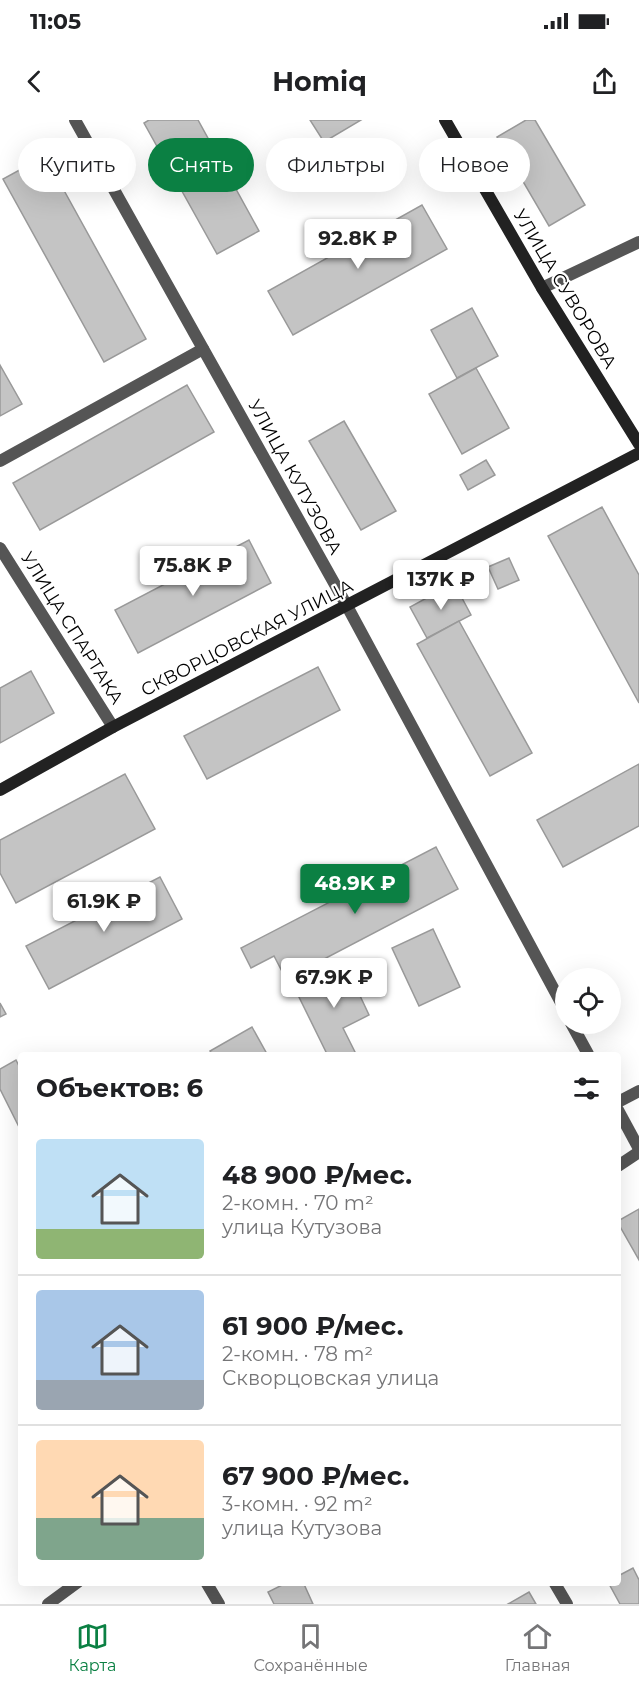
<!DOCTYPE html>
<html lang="ru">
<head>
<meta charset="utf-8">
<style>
	:root { --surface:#fff; --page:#f6f6f6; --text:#202124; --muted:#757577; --line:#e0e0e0; --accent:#0b8043 }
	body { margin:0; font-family:Montserrat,sans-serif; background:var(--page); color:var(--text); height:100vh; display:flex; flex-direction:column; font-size:22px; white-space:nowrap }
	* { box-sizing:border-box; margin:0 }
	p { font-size:20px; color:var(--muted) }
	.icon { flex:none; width:33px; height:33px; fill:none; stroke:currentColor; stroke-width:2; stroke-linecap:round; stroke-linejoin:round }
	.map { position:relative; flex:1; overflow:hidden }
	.drawer { position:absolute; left:18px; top:932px; width:603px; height:534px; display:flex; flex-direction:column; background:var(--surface); border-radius:6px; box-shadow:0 6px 24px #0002 }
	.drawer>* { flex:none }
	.guide { position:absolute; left:18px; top:18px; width:603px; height:54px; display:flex; gap:12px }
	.tools { position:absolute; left:555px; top:848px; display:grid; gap:12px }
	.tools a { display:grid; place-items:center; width:66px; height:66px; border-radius:50%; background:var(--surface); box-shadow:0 6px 24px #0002; font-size:30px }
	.price { position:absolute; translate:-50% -51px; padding:0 14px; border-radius:6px; background:#fff; color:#222; font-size:20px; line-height:39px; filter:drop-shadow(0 2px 3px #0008) }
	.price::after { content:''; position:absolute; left:50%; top:36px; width:18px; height:14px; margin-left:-9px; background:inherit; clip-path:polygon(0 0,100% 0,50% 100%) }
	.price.current { background:var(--accent); color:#fff }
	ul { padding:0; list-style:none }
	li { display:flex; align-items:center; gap:18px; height:150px; padding:0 18px }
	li+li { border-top:2px solid var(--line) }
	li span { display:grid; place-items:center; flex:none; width:168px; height:120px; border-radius:6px; color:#555 }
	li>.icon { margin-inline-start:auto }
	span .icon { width:72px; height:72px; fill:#fffc; stroke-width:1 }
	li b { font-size:26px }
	h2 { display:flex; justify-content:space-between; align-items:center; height:72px; padding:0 18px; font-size:26px }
	.pill { padding:0 21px; border-radius:27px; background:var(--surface); box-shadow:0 6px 24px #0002; font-size:21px; line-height:54px }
	.pill.current { background:var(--accent); color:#fff }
	.status { display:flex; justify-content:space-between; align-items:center; height:42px; padding:0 30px; background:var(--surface); direction:ltr }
	.status svg { height:16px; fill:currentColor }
	header { display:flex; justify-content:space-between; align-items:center; height:78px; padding:0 18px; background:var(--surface); font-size:27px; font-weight:700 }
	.dock { display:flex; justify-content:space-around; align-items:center; height:84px; border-top:2px solid var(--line); background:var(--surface); font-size:16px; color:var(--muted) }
	.dock a { display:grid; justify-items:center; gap:3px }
	.dock .current { color:var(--accent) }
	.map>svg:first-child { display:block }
	.building { fill:#c4c4c4; stroke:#999; stroke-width:1.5 }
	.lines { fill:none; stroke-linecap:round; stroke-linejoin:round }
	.lane { stroke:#555; stroke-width:12 }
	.street { stroke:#555; stroke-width:12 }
	.secondary { stroke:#222; stroke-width:12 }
	.labels { text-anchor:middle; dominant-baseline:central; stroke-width:4.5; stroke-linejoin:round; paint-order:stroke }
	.street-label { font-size:18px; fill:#000; stroke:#fff }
</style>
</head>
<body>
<div class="status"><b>11:05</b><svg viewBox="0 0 49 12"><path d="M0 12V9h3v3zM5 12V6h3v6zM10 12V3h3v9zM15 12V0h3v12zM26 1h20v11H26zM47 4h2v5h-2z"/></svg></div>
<header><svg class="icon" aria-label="back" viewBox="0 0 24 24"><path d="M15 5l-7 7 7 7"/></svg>Homiq<svg class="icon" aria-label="share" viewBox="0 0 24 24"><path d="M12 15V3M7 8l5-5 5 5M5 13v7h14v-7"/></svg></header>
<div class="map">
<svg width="639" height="1484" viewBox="0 0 639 1484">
	<rect width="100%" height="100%" fill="#fff"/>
	<!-- building -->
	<g class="building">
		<path d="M149,0h49l61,111 -42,23 -73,-131z"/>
		<path d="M310,0h51l-37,22z"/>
		<path d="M526,0h9l50,85 -36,21 -52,-89z"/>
		<path d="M45,36l101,183 -42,23 -101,-183z"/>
		<path d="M422,85l25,44 -154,86 -25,-44z"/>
		<path d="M472,188l26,48 -41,22 -26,-48z"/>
		<path d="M0,245l22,39 -22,12z"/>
		<path d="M476,248l33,60 -47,26 -33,-60z"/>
		<path d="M187,265l27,47 -174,98 -27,-47z"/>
		<path d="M344,301l52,90 -35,19 -52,-89z"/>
		<path d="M486,340l9,15 -27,15 -8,-15z"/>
		<path d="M602,387l37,68v128l-91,-167z"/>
		<path d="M249,420l22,43 -133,70 -23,-43z"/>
		<path d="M509,438l10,22 -21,9 -10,-22z"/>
		<path d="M454,463l17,32 -44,23 -17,-31z"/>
		<path d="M459,501l73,132 -42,23 -73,-132z"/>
		<path d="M318,547l22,43 -133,69 -23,-43z"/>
		<path d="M31,551l23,42 -54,30v-55z"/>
		<path d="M639,644v62l-76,41 -26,-47z"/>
		<path d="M125,654l30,55 -139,74 -16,-30v-33z"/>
		<path d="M436,727l22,42 -172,90 -12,-23 -23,12 -10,-20z"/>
		<path d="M160,757l22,42 -133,70 -23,-43z"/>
		<path d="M433,809l27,58 -41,19 -27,-58z"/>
		<path d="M346,846l23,49 -26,13 13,26h-29l-31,-63z"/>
		<path d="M0,883l6,11 -6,3z"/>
		<path d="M252,907l15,27h-55l-2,-3z"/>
		<path d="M16,940l5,10v61l-21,-42v-20z"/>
		<path d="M639,1089v51l-21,-37v-2z"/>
		<path d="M633,1448l6,12v24h-19l-12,-22h10v-6z"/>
		<path d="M288,1462h15l10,22h-39l-6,-12z"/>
		<path d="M529,1472l7,12h-28z"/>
	</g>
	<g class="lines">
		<!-- lane -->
		<g class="lane">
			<path d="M0,341l203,-112"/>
			<path d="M618,982l21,-11"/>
		</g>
		<!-- street -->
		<g class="street">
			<path d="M75,0l272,486 219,406"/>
			<path d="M542,168l97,-46"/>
			<path d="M0,428l113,179"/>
			<path d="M571,903l17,31"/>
			<path d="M618,990l21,39"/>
			<path d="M618,1046l21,-14"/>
			<path d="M206,1462l13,22"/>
			<path d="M554,1462l13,22"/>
			<path d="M48,1484l30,-22"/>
		</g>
		<!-- secondary -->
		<g class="secondary">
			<path d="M445,0l97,168 97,156"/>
			<path d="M0,670l113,-63 526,-274"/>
		</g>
	</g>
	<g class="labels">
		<!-- street labels -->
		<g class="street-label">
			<text transform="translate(565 169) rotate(59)">УЛИЦА СУВОРОВА</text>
			<text transform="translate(295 357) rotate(61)">УЛИЦА КУТУЗОВА</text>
			<text transform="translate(72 508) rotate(58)">УЛИЦА СПАРТАКА</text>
			<text transform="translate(247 518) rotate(-27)">СКВОРЦОВСКАЯ УЛИЦА</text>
		</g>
	</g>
</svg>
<div class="tools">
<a><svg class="icon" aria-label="locate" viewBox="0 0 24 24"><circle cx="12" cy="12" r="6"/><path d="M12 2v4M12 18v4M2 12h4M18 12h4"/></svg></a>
</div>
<b class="price" style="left:358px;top:150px">92.8K ₽</b>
<b class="price" style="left:193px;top:477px">75.8K ₽</b>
<b class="price" style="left:441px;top:491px">137K ₽</b>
<b class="price current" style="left:355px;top:795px">48.9K ₽</b>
<b class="price" style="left:104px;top:813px">61.9K ₽</b>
<b class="price" style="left:334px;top:889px">67.9K ₽</b>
<div class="guide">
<a class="pill">Купить</a>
<a class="pill current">Снять</a>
<a class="pill">Фильтры</a>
<a class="pill">Новое</a>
</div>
<section class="drawer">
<h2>Объектов: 6<svg class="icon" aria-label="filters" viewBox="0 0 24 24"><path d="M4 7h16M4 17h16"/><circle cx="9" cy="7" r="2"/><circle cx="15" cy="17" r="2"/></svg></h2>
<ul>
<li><span style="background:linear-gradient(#bfe0f5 75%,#8fb573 0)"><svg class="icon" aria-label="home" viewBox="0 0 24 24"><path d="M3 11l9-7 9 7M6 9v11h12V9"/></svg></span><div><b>48 900 ₽/мес.</b><p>2-комн. · 70 m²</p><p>улица Кутузова</p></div></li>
<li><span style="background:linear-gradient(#a9c7e8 75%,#9aa5b1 0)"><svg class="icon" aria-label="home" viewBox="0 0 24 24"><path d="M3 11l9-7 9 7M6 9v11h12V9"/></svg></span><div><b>61 900 ₽/мес.</b><p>2-комн. · 78 m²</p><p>Скворцовская улица</p></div></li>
<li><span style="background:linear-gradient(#ffd9b3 65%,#7fa58c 0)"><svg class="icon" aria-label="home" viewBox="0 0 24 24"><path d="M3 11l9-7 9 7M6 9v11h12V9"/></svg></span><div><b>67 900 ₽/мес.</b><p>3-комн. · 92 m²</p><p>улица Кутузова</p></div></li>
</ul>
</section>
</div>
<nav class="dock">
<a class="current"><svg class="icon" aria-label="map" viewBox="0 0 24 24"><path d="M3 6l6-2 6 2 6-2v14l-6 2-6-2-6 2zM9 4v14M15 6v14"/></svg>Карта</a>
<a><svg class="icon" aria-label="saved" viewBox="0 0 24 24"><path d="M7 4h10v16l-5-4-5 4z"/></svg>Сохранённые</a>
<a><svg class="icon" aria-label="home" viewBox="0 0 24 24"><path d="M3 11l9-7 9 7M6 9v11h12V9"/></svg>Главная</a>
</nav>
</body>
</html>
